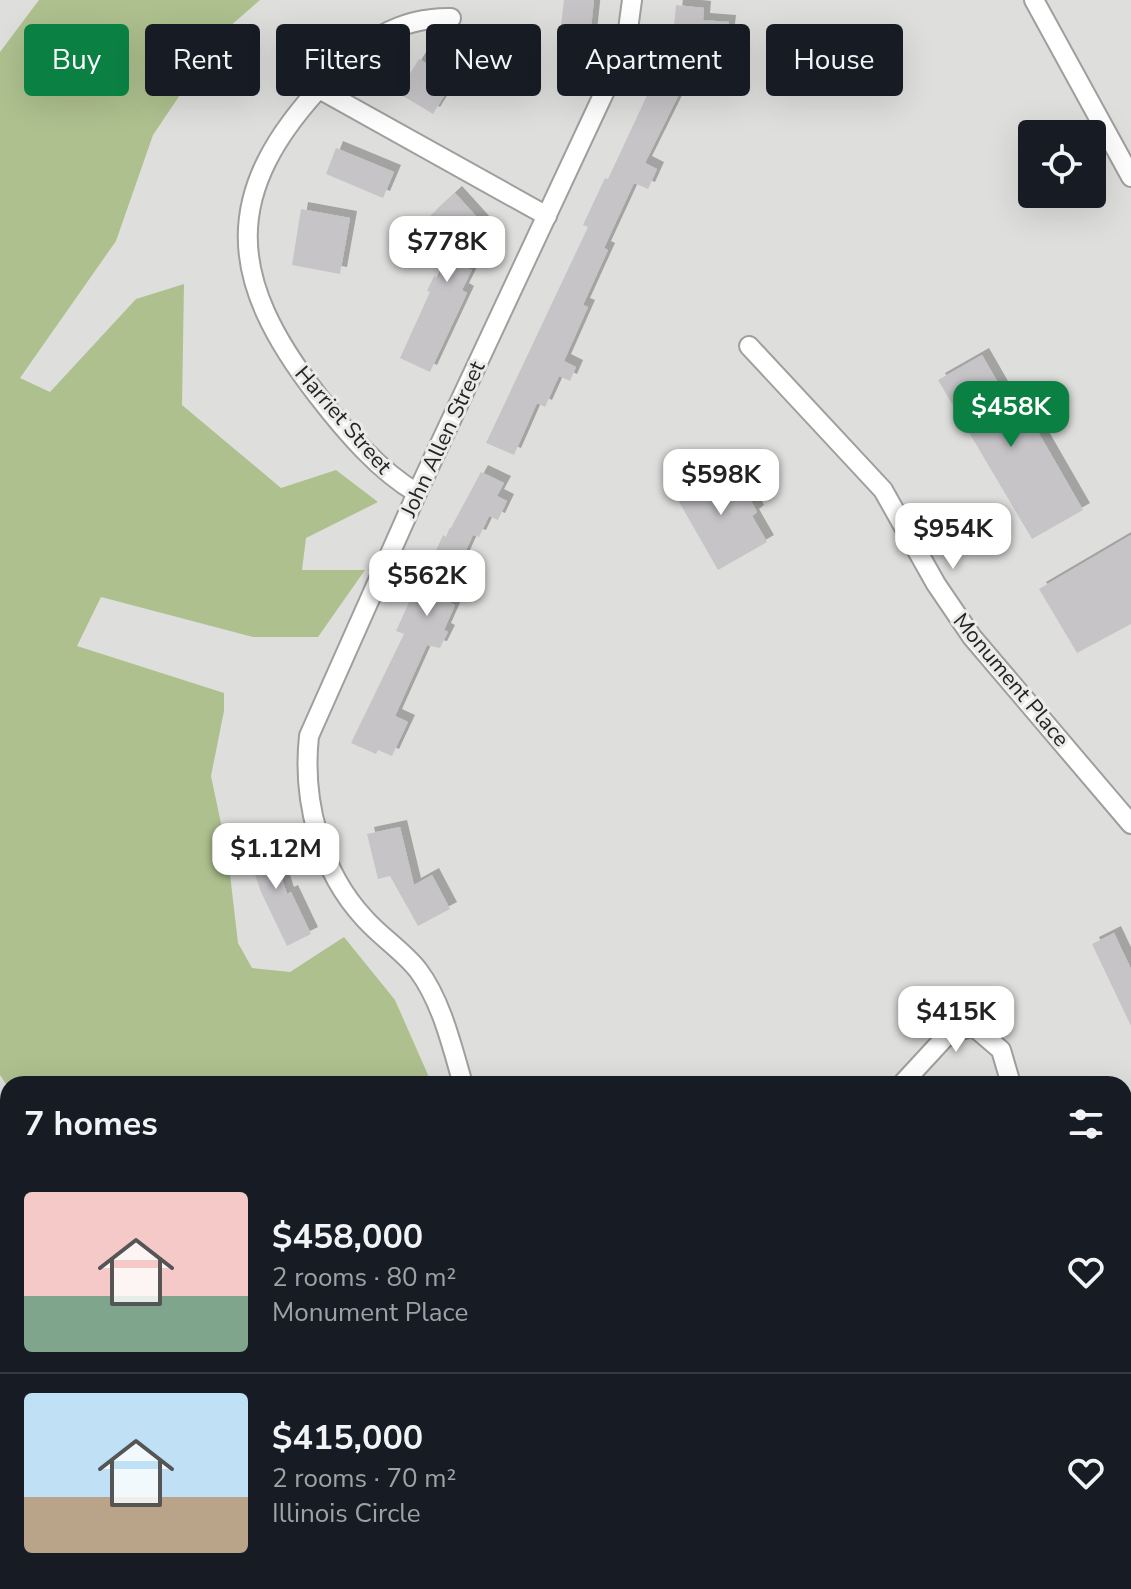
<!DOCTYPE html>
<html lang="en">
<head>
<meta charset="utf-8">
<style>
	:root { --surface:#171b24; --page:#242831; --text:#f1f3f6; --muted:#9ea1a6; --line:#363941; --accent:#0b8043 }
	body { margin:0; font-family:"Nunito Sans",sans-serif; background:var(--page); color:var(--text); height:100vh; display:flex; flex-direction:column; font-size:30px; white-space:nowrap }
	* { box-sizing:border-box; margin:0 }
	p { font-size:26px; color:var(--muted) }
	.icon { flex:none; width:44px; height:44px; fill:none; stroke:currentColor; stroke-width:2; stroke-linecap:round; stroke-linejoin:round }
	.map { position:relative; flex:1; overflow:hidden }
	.details { position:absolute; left:0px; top:1076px; width:1132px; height:514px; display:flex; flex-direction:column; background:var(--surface); border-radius:24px 24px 0 0; box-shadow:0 8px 32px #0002 }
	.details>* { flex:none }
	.hud { position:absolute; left:24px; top:24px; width:1084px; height:72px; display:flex; gap:16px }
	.controls { position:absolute; left:1018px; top:120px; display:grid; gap:16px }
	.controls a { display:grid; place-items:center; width:88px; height:88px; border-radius:8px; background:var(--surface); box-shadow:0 8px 32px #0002; font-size:40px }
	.price { position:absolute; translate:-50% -68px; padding:0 18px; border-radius:16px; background:#fff; color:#222; font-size:26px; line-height:52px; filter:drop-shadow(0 2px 4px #0008) }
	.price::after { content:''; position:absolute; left:50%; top:48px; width:24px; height:18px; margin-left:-12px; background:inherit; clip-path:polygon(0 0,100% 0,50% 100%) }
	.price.selected { background:var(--accent); color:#fff }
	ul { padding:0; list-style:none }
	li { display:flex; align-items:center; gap:24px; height:200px; padding:0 24px }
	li+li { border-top:2px solid var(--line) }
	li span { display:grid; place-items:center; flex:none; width:224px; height:160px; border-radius:8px; color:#555 }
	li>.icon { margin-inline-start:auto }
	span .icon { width:96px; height:96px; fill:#fffc; stroke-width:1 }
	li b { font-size:34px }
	h2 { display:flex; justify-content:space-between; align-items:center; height:96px; padding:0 24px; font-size:34px }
	.chip { padding:0 28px; border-radius:8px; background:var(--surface); box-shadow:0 8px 32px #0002; font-size:28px; line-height:72px }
	.chip.selected { background:var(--accent); color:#fff }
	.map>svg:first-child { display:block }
	.green { fill:#aec08e }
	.building { fill:#c6c4c7; filter:url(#shadow) }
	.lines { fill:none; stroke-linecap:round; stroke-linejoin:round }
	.street-casing { stroke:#9fa09d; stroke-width:22 }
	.secondary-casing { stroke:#9fa09d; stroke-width:28 }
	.street { stroke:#fff; stroke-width:18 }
	.secondary { stroke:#deeabd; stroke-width:24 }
	.labels { text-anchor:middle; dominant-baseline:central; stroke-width:6; stroke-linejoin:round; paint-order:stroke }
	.street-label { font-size:22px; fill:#242423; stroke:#ebece9 }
</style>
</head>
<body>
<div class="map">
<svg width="1131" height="1589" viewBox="0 0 1131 1589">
	<defs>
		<filter id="shadow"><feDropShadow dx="7" dy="-7" stdDeviation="0" flood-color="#0004"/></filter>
	</defs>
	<rect width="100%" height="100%" fill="#dedfdc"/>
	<!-- green -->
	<g class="green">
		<path d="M39,0h221l-39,34 -68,101 -37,106 -96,137 30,14 86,-93 48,-15 -2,121 99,83 55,-18 42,32 -72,36 -4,32h63l-47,67h-65l-152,-40 -24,49 147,47v18l-13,65 17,81 10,86 14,25 38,4 54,-35 51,63 37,84h-424v3l-8,-12v-1023z"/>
		<path d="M8,1166v121l-8,-7v-104z"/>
		<path d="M8,1295v176l-8,8v-153z"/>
		<path d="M1124,1308l7,1v280h-232l25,-7h200z"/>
		<path d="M304,1582h412l10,7h-427z"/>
	</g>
	<!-- building -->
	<g class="building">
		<path d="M564,0h30l-5,46 -30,-4z"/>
		<path d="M676,5l28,3 -1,12 26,2 -3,27 -26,-3 -2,21 -5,-1 -48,97 12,6 -9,20 -14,-6 -30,65 4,2 -25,55 5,2 -24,54 12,6 -6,14 -11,-5 -14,31 -8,-4 -23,52 -28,-12 102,-216 -5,-2 22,-47 3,1 49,-105 12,5z"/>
		<path d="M419,59l35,21 -21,34 -35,-21z"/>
		<path d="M336,148l58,24 -11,26 -57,-24z"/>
		<path d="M455,193l40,44 -32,29 9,4 -10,20 5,3 -37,79 -30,-14 30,-66 -3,-1 7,-15 4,2 14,-31 -12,-14 19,3 2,-6 -32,-13z"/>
		<path d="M301,209l49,9 -10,56 -48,-9z"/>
		<path d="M982,355l42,73 9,-5 50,87 -51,29 -94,-159z"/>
		<path d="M723,465l22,37 5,-3 7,13 -5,4 15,26 -49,28 -44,-77z"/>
		<path d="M481,472l23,11 -7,13 10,5 -9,19 -9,-4 -10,21 -6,-2 -16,35 6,3 -14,29 6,3 -11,25 4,2 -8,16 -13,-3 -32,71 13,6 -16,34 -14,-6 -2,4 -25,-11 53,-109 -8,-3 20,-44 3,1 24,-53 3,2z"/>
		<path d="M1131,535v89l-54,29 -38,-64z"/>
		<path d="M400,827l14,58 18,-10 18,34 -32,17 -28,-50 -12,3 -11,-45z"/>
		<path d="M267,834l20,60 4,-2 20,42 -24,12 -26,-54 -17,-50z"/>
		<path d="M1114,933l17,36v57l-39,-82z"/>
	</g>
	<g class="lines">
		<defs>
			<g id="street">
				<path d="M1034,0l97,177"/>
				<path d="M319,89l228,127"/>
				<path d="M749,346l134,144 53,94 36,53 159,187"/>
				<path d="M417,493c-38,-22 -72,-62 -99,-97 -92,-118 -98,-204 8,-315 37,-38 71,-64 125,-63"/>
				<path d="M463,1084c-11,-37 -21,-82 -45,-114 -15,-19 -37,-33 -53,-51 -45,-48 -63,-119 -56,-183l108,-243 201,-430 9,-26 5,-37"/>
				<path d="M902,1084l48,-52 24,-5 27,23 10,34"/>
			</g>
			<g id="secondary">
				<path d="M1124,1111l7,-3"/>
				<path d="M0,1576l8,-11"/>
			</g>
		</defs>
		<!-- street casing -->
		<use href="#street" class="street-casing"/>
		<!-- secondary casing -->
		<use href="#secondary" class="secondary-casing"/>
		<!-- street -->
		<use href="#street" class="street"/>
		<!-- secondary -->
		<use href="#secondary" class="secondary"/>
	</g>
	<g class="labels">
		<!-- street labels -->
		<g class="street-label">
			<text transform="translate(343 420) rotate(49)">Harriet Street</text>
			<text transform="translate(443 439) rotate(-65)">John Allen Street</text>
			<text transform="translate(1011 680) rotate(50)">Monument Place</text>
		</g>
	</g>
</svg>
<div class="controls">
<a><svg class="icon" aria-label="locate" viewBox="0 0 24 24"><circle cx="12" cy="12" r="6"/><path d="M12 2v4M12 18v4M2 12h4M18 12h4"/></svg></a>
</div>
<b class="price" style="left:447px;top:284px">$778K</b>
<b class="price selected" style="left:1011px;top:449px">$458K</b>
<b class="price" style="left:721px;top:517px">$598K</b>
<b class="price" style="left:953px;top:571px">$954K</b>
<b class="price" style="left:427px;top:618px">$562K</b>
<b class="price" style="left:276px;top:891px">$1.12M</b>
<b class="price" style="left:956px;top:1054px">$415K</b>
<div class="hud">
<a class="chip selected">Buy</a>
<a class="chip">Rent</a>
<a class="chip">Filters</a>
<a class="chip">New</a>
<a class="chip">Apartment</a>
<a class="chip">House</a>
</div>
<section class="details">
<h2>7 homes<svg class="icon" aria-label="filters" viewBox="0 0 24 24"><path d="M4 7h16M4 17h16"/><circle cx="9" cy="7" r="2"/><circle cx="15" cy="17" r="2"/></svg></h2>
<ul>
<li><span style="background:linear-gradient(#f6c9c9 65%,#7fa58c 0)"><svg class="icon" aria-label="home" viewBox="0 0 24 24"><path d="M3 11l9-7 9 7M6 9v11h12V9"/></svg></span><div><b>$458,000</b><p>2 rooms · 80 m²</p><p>Monument Place</p></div><svg class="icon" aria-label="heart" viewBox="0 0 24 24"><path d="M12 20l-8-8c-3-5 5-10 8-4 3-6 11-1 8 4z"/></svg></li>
<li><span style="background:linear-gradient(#bfe0f5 65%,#b9a48a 0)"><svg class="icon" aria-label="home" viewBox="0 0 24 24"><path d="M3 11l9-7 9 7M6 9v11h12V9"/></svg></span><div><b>$415,000</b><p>2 rooms · 70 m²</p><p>Illinois Circle</p></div><svg class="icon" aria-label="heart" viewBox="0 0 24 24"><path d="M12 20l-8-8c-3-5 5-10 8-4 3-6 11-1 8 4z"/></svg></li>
</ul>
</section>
</div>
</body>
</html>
